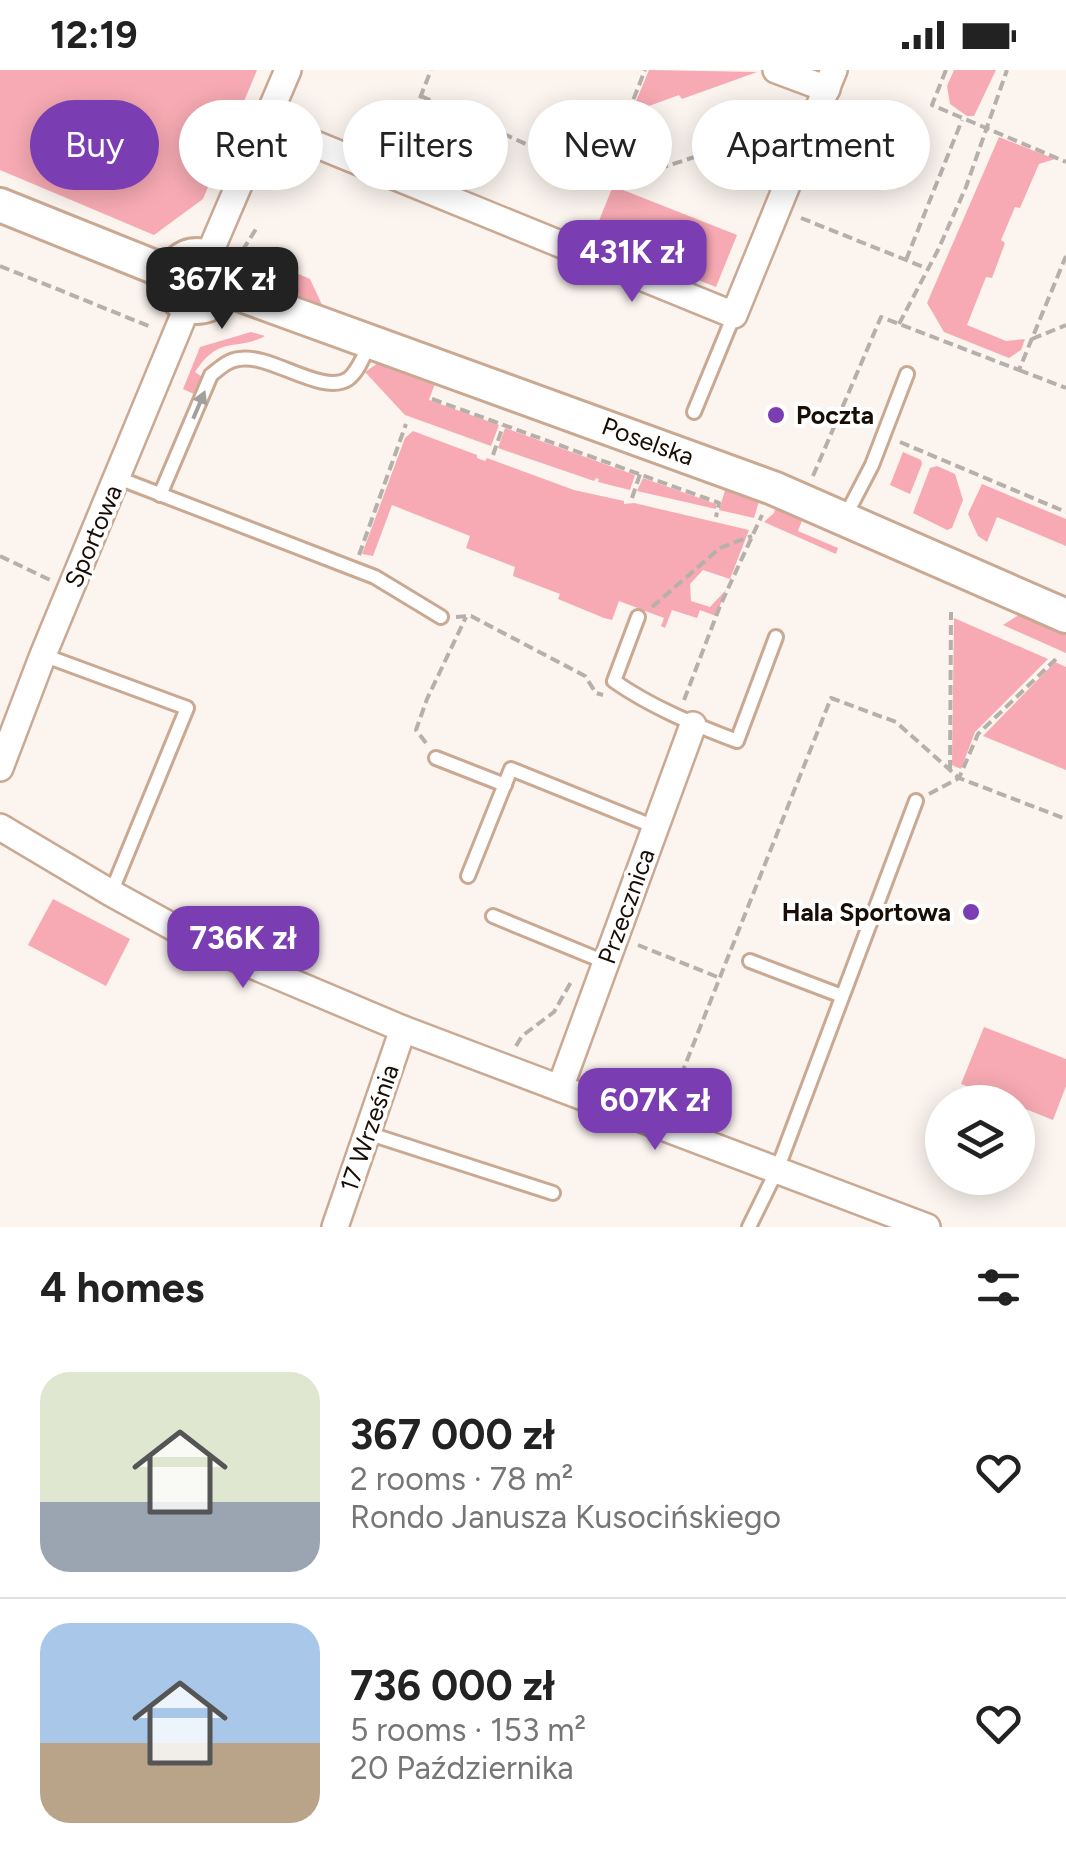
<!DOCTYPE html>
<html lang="en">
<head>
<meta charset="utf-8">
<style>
	:root { --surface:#fff; --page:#f6f6f6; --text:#222; --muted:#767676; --line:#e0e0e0; --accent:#7b3db2 }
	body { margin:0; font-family:Figtree,sans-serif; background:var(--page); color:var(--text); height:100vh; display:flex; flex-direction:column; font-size:38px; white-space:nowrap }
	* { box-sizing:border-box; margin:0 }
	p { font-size:32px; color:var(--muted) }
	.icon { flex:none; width:55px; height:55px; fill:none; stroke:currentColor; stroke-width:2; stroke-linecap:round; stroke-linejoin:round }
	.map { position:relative; height:1157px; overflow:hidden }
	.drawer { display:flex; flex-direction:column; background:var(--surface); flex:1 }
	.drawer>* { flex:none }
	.guide { position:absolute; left:30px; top:30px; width:1008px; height:90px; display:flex; gap:20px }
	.fabs { position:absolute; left:925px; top:1015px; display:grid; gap:20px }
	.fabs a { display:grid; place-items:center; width:110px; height:110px; border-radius:50%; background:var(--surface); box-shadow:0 5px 25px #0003; font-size:50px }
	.price { position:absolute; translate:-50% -85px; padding:0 22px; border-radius:20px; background:var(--accent); color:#fff; font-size:32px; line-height:65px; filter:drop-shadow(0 2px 5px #0008) }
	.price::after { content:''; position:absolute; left:50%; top:60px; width:30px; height:22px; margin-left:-15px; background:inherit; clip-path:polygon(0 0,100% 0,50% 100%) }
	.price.on { background:#222; color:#fff }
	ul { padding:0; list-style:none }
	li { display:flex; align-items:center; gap:30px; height:250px; padding:0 40px }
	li+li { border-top:2px solid var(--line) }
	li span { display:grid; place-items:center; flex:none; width:280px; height:200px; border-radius:30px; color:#555 }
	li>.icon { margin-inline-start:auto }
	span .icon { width:120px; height:120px; fill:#fffc; stroke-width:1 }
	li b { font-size:42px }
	h2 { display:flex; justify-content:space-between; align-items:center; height:120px; padding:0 40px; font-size:42px }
	.chip { padding:0 35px; border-radius:45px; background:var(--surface); box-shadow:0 5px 25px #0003; font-size:35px; line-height:90px }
	.chip.on { background:var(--accent); color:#fff }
	.status { display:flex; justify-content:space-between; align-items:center; height:70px; padding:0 50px; background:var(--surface); direction:ltr }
	.status svg { height:28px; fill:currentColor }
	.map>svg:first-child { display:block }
	.green { fill:#f7aab3 }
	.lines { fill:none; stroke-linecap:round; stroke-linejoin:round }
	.lane-casing { stroke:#caa993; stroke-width:18 }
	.street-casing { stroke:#caa993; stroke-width:30 }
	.secondary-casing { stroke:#caa993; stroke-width:38 }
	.path { stroke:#b7afa9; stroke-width:4; stroke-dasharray:10 5; stroke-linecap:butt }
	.lane { stroke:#fff; stroke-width:12 }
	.street { stroke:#fff; stroke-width:25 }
	.secondary { stroke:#fff; stroke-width:32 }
	.oneway { fill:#a39f9b }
	.poi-dot { fill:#7b3db2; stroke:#fff; stroke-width:4 }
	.labels { text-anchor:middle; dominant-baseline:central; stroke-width:8; stroke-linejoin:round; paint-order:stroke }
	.poi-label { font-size:25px; font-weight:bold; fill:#190e06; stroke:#fff; text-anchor:start }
	.street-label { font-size:25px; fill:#190e06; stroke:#fff }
</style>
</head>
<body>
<div class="status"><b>12:19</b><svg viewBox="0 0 49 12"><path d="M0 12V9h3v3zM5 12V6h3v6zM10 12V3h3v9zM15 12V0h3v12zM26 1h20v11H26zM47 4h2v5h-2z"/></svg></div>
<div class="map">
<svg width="1066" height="1157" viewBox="0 0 1066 1157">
	<rect width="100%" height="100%" fill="#fbf4ef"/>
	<!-- green -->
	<g class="green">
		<path d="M0,0h257l-54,129 -49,36 -154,-65z"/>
		<path d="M649,0l108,2 -75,27 -3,-4 -41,15 13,40 8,-2 5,15 -47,16 -11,-6z"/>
		<path d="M954,0h42l-22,46h-7l-17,-12 -3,-18z"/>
		<path d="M999,67l56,22 -16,5 -19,44 -5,-1 -14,33 4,3 -13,35 -6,-1 -19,48 39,16 19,-2 -4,11 -12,8 -65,-26 -17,-29z"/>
		<path d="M613,116l124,49 -21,52 -124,-49z"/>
		<path d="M294,202l16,7 13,28 -5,2 -45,-17 5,-16z"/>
		<path d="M251,262l14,4c-31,16 -45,-2 -70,36l7,5 -8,17 -11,-5 17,-42z"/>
		<path d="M381,291l56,17 -8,22 70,25 -8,21 -86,-31 -40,-43z"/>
		<path d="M505,358l130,47 -5,15 -32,-8 1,-3 -3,-1 -2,3 -96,-33z"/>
		<path d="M413,361l64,24v3l8,3 2,-3 87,32 50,11v3l10,-1 115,27 -19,49 -27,-9 -13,14 1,17 19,6 16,-17 -10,26 -16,-6 -3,8 -25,-8 -7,18 -4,-2 3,-8 -45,-17 -7,19 -8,-2 -46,-19 2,-5 -47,-18 2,-9 -49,-19 4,-12 -78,-31 -19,51 -11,-2 43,-116z"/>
		<path d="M903,382l18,8 1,4 -12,30 -20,-9z"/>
		<path d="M937,396l18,8 8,26 -11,28 -5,2 -34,-17 17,-45z"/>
		<path d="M643,408l73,26v5l-79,-18z"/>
		<path d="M727,414l33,14 -6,20 -35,-8z"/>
		<path d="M982,414l84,35v27l-69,-29 -10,25 -9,-6 -10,-22z"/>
		<path d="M776,436l29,7 -7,18 40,17 -2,6 -72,-32 10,-9z"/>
		<path d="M1022,543l44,17v23l-63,-28z"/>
		<path d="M954,548l94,41 -73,73 -14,37 -9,-4z"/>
		<path d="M1055,592l11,5v103l-83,-34z"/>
		<path d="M53,829l77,40 -24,47 -78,-41z"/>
		<path d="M984,957l82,32v27l-13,34 -35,-14v-4h-10l-47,-18z"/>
	</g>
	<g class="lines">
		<defs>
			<g id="lane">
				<path d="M694,342l40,-97"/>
				<path d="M118,408l257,99 66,40"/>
				<path d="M160,425l51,-120c9,-7 17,-15 28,-16 31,-6 83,37 109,20 10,-7 16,-24 21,-34"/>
				<path d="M845,447l27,-52 35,-91"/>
				<path d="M638,547l-24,64c37,26 81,44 123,60l39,-104"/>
				<path d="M43,585l144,53 -76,185"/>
				<path d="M436,688l69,27"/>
				<path d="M468,806l43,-107 144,58"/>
				<path d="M493,846l112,46"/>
				<path d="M750,891l92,35"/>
				<path d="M367,1063l186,60"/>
				<path d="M749,1157l28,-57 139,-369"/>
			</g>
			<g id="street">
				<path d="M776,0l51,19"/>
				<path d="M266,54l468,191 100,-245"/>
				<path d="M208,187l80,-187"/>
				<path d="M0,698l43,-113 145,-350"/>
				<path d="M0,757l111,66 91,50 40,18 161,68 524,198"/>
				<path d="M560,1018l133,-363"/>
				<path d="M335,1157l68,-198"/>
			</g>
			<g id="secondary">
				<path d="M0,135l172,69"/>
				<circle cx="197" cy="211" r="26"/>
				<path d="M222,218l551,200 293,128"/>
			</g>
		</defs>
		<!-- lane casing -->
		<use href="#lane" class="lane-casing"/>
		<!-- street casing -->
		<use href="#street" class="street-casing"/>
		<!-- secondary casing -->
		<use href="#secondary" class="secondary-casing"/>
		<!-- path -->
		<g class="path">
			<path d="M946,0l-14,35 134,57"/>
			<path d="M421,26l181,83 43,-109"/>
			<path d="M398,84l33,-84"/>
			<path d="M602,109l10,5 165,-54 5,2"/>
			<path d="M801,148l125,50"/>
			<path d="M906,190l56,-140"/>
			<path d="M0,196l151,61"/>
			<path d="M246,196l-2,-18 12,-19"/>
			<path d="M269,209l1,-5 26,-10"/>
			<path d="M899,254l39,-74 28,-63 41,-117"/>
			<path d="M1032,269l34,-14"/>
			<path d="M1019,300l47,18"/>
			<path d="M432,329l287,104 -3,14"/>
			<path d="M900,372l166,70"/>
			<path d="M493,385l10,-29"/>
			<path d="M813,406l68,-159 138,53 47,-114"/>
			<path d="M632,428l8,-24"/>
			<path d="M359,485l47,-131"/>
			<path d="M0,486l50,24"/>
			<path d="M652,537l68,-59 32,-12"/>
			<path d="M456,547l15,-1 114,60 11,17 7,2"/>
			<path d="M684,630l36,-94 42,-91"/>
			<path d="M426,673l-10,-13 11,-31 39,-82"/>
			<path d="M950,700l1,-158"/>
			<path d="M929,724l30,-16 19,-44 79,-76"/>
			<path d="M638,875l82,33"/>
			<path d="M516,976l6,-10 32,-24 17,-30"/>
			<path d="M670,1033l161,-405 65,24 63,56 107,41"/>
		</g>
		<!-- lane -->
		<use href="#lane" class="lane"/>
		<!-- street -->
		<use href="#street" class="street"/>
		<!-- secondary -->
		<use href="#secondary" class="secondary"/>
	</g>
	<!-- one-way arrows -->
	<defs><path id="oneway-solid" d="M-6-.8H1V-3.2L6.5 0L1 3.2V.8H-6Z" transform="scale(2.5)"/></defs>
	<use class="oneway" href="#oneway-solid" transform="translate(199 335) rotate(-67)"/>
	<!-- markers -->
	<g class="poi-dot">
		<circle cx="776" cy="345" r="10"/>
		<circle cx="971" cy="842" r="10"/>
	</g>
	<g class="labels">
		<!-- poi labels -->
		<g class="poi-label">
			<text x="796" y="345">Poczta</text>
			<text x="951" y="842" text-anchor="end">Hala Sportowa</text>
		</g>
		<!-- street labels -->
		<g class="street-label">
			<text transform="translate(648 371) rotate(20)">Poselska</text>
			<text transform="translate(93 466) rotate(-67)">Sportowa</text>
			<text transform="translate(626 836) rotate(-70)">Przecznica</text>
			<text transform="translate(369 1058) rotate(-71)">17 Września</text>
		</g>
	</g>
</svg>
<div class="fabs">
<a><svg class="icon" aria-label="layers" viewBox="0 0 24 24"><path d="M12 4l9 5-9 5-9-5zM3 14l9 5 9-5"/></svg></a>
</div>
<b class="price" style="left:632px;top:235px">431K zł</b>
<b class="price on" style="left:222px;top:262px">367K zł</b>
<b class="price" style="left:243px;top:921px">736K zł</b>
<b class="price" style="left:655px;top:1083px">607K zł</b>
<div class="guide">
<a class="chip on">Buy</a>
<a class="chip">Rent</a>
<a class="chip">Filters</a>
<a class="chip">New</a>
<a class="chip">Apartment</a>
</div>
</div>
<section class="drawer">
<h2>4 homes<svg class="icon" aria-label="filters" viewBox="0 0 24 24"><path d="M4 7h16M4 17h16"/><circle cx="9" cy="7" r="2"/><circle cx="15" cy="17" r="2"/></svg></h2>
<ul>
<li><span style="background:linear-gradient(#dfe7d0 65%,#9aa5b1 0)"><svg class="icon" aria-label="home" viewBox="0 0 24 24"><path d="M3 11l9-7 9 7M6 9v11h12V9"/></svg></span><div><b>367 000 zł</b><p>2 rooms · 78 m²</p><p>Rondo Janusza Kusocińskiego</p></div><svg class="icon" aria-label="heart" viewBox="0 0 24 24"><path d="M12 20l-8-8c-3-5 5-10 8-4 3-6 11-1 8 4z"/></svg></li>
<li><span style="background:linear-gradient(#a9c7e8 60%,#b9a48a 0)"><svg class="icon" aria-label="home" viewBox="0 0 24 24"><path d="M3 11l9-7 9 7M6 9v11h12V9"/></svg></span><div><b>736 000 zł</b><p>5 rooms · 153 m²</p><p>20 Października</p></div><svg class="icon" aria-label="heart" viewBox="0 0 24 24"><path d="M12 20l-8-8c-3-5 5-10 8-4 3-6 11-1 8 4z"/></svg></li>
</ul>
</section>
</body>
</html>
